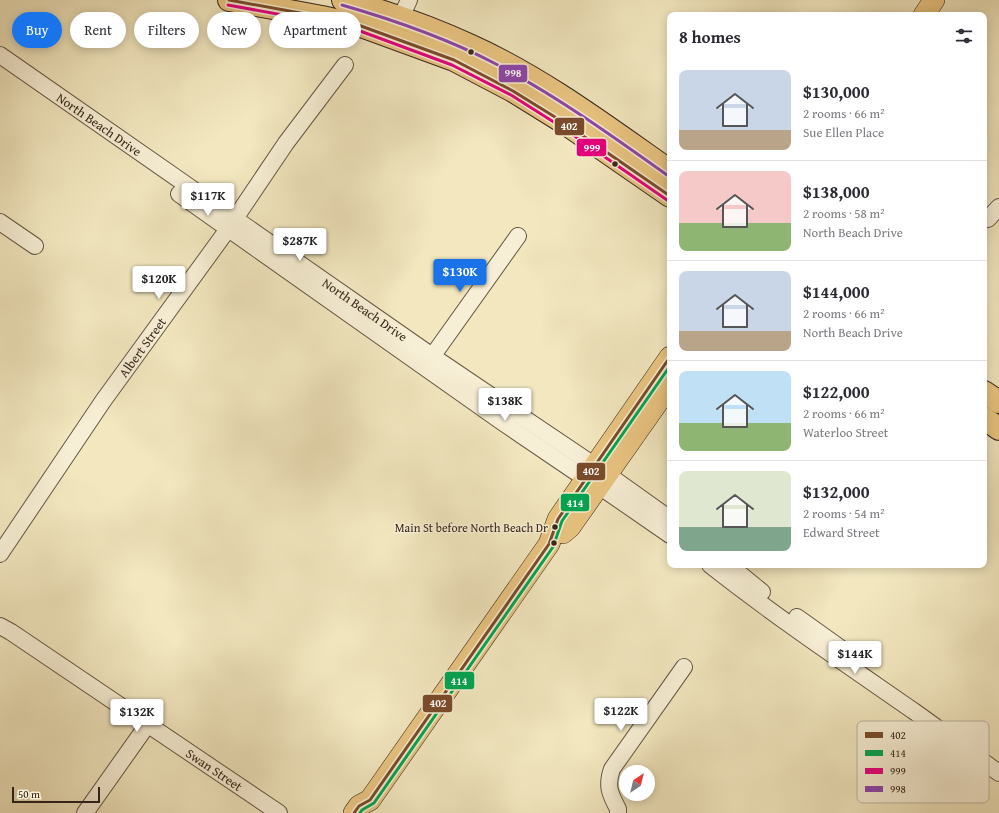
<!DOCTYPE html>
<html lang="en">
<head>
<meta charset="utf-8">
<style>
	:root { --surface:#fff; --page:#f2f2f3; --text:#2b2b33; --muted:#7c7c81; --line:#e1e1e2; --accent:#1a73e8 }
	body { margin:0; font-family:"Gentium Book Plus",serif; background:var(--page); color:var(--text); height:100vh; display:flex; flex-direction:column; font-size:15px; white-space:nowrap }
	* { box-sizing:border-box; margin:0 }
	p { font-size:13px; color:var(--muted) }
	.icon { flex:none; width:22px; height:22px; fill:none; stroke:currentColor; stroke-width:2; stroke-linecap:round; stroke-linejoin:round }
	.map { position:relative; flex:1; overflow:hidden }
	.side { position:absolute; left:667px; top:12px; width:320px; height:556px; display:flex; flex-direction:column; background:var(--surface); border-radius:8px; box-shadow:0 2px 10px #0003 }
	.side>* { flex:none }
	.hud { position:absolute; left:12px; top:12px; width:380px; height:36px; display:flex; gap:8px }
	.needle { width:26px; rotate:35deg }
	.controls { position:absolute; left:619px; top:765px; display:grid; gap:8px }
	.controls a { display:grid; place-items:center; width:36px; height:36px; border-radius:50%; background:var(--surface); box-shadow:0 2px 10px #0003; font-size:20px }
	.scale { position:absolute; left:12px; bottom:10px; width:88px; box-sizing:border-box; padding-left:4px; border:2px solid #36261a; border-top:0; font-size:11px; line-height:14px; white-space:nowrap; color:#36261a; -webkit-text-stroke:3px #f7efd5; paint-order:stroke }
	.price { position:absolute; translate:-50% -34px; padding:0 9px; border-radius:4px; background:#fff; color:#222; font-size:13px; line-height:26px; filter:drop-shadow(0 1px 2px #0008) }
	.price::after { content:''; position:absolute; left:50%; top:24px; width:12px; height:9px; margin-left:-6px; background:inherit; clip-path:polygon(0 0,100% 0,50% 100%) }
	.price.selected { background:var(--accent); color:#fff }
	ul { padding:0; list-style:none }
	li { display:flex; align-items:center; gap:12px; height:100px; padding:0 12px }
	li+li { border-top:1px solid var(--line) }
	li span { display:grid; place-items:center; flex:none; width:112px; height:80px; border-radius:8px; color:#555 }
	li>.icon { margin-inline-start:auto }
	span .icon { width:48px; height:48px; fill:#fffc; stroke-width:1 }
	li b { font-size:17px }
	h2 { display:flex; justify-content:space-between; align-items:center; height:48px; padding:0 12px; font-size:17px }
	.chip { padding:0 14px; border-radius:18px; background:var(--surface); box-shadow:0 2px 10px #0003; font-size:14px; line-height:36px }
	.chip.selected { background:var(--accent); color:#fff }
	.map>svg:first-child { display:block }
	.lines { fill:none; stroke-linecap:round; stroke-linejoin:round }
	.minor-casing { stroke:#655643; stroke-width:18 }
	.major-casing { stroke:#36261a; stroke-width:22 }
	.highway-casing { stroke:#36261a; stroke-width:24 }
	.minor { stroke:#f7efd5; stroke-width:16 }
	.major { stroke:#e9c480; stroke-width:21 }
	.highway { stroke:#e9c480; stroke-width:22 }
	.bus-1-casing { stroke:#f7efd5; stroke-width:6 }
	.bus-2-casing { stroke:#f7efd5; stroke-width:6 }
	.bus-3-casing { stroke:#f7efd5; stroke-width:6 }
	.bus-4-casing { stroke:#f7efd5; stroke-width:6 }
	.bus-1 { stroke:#7a4b2a; stroke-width:3 }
	.bus-2 { stroke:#00a651; stroke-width:3 }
	.bus-3 { stroke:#e5007d; stroke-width:3 }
	.bus-4 { stroke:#8e44ad; stroke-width:3 }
	.bus-dot { fill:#36261a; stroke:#f7efd5; stroke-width:1.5 }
	.labels { text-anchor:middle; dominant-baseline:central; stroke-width:3; stroke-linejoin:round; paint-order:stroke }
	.bus-label { font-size:12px; fill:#36261a; stroke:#f7efd5; text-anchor:end }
	.street-label { font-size:13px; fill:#36261a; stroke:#f7efd5 }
	.key { fill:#f7efd5; stroke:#bdb39d; stroke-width:1 }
	.key-label { font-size:11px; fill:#36261a }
	.line-badge { stroke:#f7efd5; stroke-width:1.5 }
	.badge-label { font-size:11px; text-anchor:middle; font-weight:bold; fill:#fff }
</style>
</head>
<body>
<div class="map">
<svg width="999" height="813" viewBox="0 0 999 813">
	<rect width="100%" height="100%" fill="#f2e7bf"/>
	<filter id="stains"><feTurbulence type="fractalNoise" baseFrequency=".005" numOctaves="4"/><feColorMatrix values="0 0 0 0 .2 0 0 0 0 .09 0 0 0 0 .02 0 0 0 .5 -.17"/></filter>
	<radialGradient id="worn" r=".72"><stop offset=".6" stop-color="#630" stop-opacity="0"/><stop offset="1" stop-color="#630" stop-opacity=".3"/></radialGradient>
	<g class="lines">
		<defs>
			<g id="minor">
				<path d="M401,17l8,-17"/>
				<path id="s1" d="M0,55l432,301 163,110"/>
				<path d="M179,194l323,228 84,57"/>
				<path d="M988,219l11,-12"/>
				<path d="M0,222l35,24"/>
				<path d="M426,365l92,-129"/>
				<path d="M607,474l63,45"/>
				<path d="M599,486l71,49"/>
				<path id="s2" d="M0,554l103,-153 125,-172 58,-86 59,-78"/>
				<path d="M710,565c66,52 136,99 205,147 28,20 56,41 84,61"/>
				<path d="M729,565l33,27"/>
				<path d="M797,617l56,40"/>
				<path id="s3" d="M0,626l11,6 268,181"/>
				<path d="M85,813l63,-89"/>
				<path d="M618,813v-4c-8,-15 -12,-23 -6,-40l72,-102"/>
			</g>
			<g id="major">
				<path d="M924,15l10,-15"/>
				<path d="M563,533l7,-6 100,-142"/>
				<path d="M354,813l5,-7 11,-6 179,-256 9,-25 112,-162"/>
			</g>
			<g id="highway">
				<path d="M229,0l93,17 39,9 93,34 59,31 50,31 107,74"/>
				<path d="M343,0c44,12 85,26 126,45 72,32 137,81 201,126"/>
				<path d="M984,392l15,10"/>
				<path d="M984,418l15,11"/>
			</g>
		</defs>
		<!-- minor casing -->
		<use href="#minor" class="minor-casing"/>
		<!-- major casing -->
		<use href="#major" class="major-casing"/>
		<!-- highway casing -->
		<use href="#highway" class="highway-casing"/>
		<!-- minor -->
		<use href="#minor" class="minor"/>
		<!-- major -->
		<use href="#major" class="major"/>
		<!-- highway -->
		<use href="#highway" class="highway"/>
		<defs>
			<g id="bus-1">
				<path d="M229,0l93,17 39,9 93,34 59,31 50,31 107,74"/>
				<path d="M354,813l5,-7 11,-6 179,-256 9,-25 112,-162"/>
			</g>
			<path id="bus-2" d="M360,813l2,-3 12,-7 179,-256 9,-26 108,-155"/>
			<path id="bus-3" d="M228,5l93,17 39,9 92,34 59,30 49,31 107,74"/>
			<path id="bus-4" d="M342,5c52,15 104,33 152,58 61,32 117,72 173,112"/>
		</defs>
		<!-- bus-1 casing -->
		<use href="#bus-1" class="bus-1-casing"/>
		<!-- bus-2 casing -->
		<use href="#bus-2" class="bus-2-casing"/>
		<!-- bus-3 casing -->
		<use href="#bus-3" class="bus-3-casing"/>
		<!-- bus-4 casing -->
		<use href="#bus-4" class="bus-4-casing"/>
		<!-- bus-1 -->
		<use href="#bus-1" class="bus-1"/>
		<!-- bus-2 -->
		<use href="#bus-2" class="bus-2"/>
		<!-- bus-3 -->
		<use href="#bus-3" class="bus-3"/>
		<!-- bus-4 -->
		<use href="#bus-4" class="bus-4"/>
	</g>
	<!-- markers -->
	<g class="bus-dot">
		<circle cx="471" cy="52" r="3.5"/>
		<circle cx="615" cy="164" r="3.5"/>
		<circle cx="555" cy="527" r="3.5"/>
		<circle cx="554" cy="543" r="3.5"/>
	</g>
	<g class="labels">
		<!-- bus labels -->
		<g class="bus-label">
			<text x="548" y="527">Main St before North Beach Dr</text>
		</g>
		<!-- street labels -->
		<g class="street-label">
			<text stroke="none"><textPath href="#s1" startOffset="121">North Beach Drive</textPath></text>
			<text stroke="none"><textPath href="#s1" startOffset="445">North Beach Drive</textPath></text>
			<text stroke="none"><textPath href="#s2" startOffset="251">Albert Street</textPath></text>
			<text stroke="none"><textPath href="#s3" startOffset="258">Swan Street</textPath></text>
		</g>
	</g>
	<!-- legend -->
	<rect x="857" y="721" width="132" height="82" rx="6" class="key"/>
	<rect x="865" y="732" width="18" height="6" fill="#7a4b2a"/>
	<rect x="865" y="750" width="18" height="6" fill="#00a651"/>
	<rect x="865" y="768" width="18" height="6" fill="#e5007d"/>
	<rect x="865" y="786" width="18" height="6" fill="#8e44ad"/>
	<g class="key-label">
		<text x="890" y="739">402</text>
		<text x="890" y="757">414</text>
		<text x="890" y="775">999</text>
		<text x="890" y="793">998</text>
	</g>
	<g class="line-badge">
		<rect x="498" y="64" width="30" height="19" rx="4" fill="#8e44ad"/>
		<rect x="554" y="117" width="31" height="19" rx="4" fill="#7a4b2a"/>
		<rect x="576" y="138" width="31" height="19" rx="4" fill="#e5007d"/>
		<rect x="576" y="462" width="30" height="19" rx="4" fill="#7a4b2a"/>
		<rect x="560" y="493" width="30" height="19" rx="4" fill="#00a651"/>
		<rect x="444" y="671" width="31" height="19" rx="4" fill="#00a651"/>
		<rect x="422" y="694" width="31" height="19" rx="4" fill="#7a4b2a"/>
	</g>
	<g class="badge-label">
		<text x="513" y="77">998</text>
		<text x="569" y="130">402</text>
		<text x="592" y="152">999</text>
		<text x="591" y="475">402</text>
		<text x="575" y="507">414</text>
		<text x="459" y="685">414</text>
		<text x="438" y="707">402</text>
	</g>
	<rect width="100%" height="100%" filter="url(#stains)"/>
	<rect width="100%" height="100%" fill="url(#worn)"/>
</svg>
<div class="controls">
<a><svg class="needle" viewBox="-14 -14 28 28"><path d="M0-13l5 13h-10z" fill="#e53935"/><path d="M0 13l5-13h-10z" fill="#7c7c81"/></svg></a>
</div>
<div class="scale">50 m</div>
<b class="price" style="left:208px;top:217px">$117K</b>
<b class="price" style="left:300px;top:262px">$287K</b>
<b class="price selected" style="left:460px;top:293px">$130K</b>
<b class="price" style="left:159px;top:300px">$120K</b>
<b class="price" style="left:505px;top:422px">$138K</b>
<b class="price" style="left:855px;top:675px">$144K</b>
<b class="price" style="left:621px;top:732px">$122K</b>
<b class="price" style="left:137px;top:733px">$132K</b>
<div class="hud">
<a class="chip selected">Buy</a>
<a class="chip">Rent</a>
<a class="chip">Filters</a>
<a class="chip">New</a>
<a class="chip">Apartment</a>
</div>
<section class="side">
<h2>8 homes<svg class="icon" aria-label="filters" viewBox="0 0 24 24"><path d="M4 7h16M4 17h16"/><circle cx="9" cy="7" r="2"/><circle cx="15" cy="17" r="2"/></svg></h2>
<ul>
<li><span style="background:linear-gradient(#c9d6e8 75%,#b9a48a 0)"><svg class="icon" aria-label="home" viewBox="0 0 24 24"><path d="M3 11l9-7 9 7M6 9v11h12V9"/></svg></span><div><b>$130,000</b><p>2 rooms · 66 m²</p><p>Sue Ellen Place</p></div></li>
<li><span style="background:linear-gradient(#f6c9c9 65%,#8fb573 0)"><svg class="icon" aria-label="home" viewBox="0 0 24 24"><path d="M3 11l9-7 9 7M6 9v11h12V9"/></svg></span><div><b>$138,000</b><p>2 rooms · 58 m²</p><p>North Beach Drive</p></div></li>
<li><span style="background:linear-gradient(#c9d6e8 75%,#b9a48a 0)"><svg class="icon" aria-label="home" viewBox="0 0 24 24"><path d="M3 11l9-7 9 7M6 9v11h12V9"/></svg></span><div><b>$144,000</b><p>2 rooms · 66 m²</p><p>North Beach Drive</p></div></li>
<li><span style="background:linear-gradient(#bfe0f5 65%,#8fb573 0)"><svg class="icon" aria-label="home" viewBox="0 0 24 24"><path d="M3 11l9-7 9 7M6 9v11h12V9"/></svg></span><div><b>$122,000</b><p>2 rooms · 66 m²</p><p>Waterloo Street</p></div></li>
<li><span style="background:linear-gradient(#dfe7d0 70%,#7fa58c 0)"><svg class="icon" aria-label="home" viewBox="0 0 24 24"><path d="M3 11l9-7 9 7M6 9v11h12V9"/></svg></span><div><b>$132,000</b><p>2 rooms · 54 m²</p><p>Edward Street</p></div></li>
</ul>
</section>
</div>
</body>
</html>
